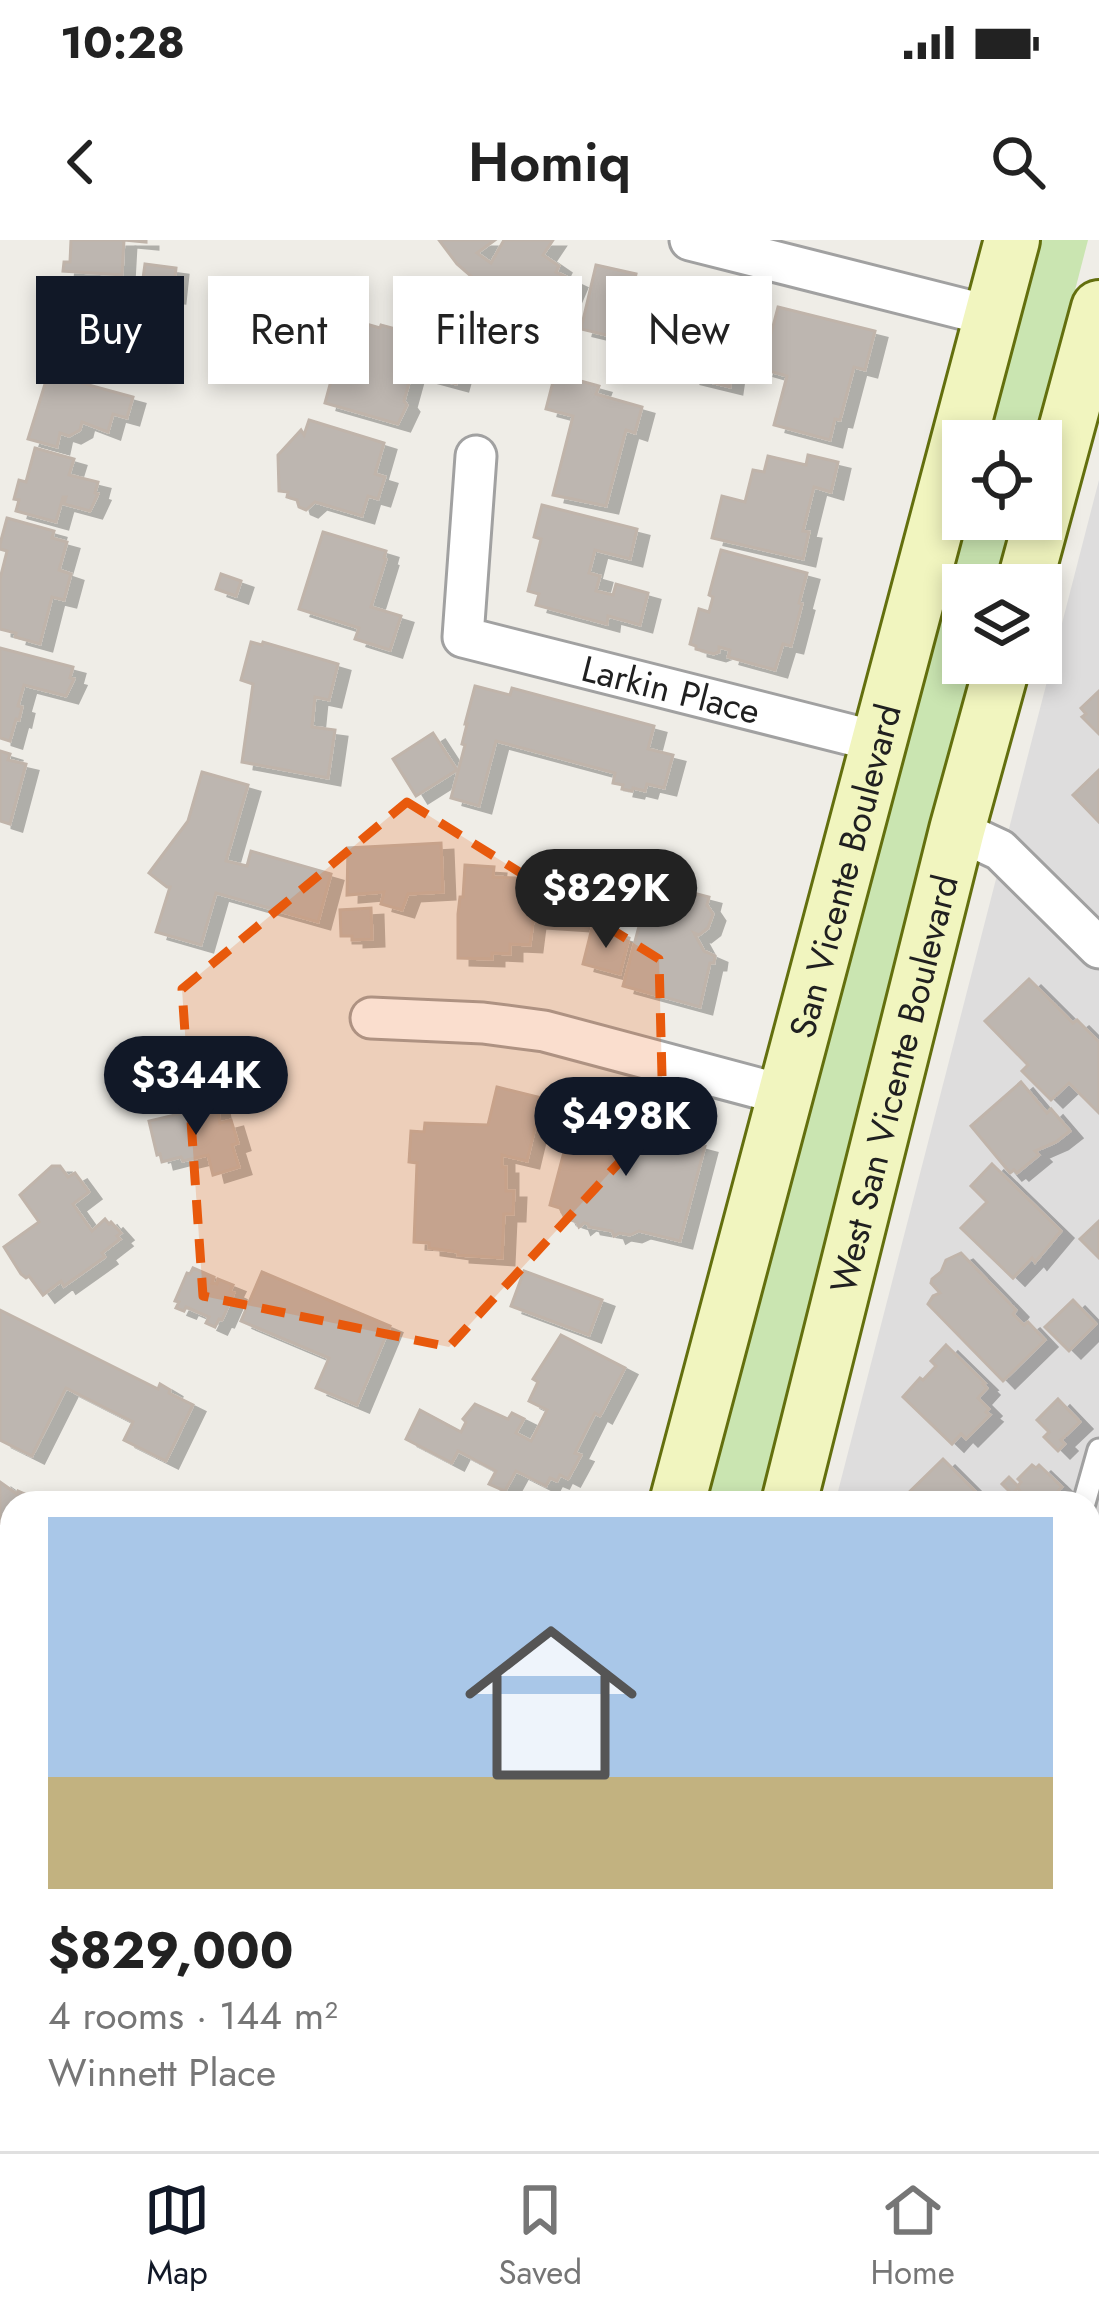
<!DOCTYPE html>
<html lang="en">
<head>
<meta charset="utf-8">
<style>
	:root { --surface:#fff; --page:#f6f6f6; --text:#222; --muted:#767676; --line:#e0e0e0; --accent:#111827 }
	body { margin:0; font-family:Jost,sans-serif; background:var(--page); color:var(--text); height:100vh; display:flex; flex-direction:column; font-size:45px; white-space:nowrap }
	* { box-sizing:border-box; margin:0 }
	p { font-size:39px; color:var(--muted) }
	.icon { flex:none; width:66px; height:66px; fill:none; stroke:currentColor; stroke-width:2; stroke-linecap:round; stroke-linejoin:round }
	.map { position:relative; flex:1; overflow:hidden }
	.panel { position:absolute; left:0px; top:1251px; width:1101px; height:660px; display:flex; flex-direction:column; background:var(--surface); border-radius:36px 36px 0 0; box-shadow:0 6px 18px #0003 }
	.panel>* { flex:none }
	.guide { position:absolute; left:36px; top:36px; width:1029px; height:108px; display:flex; gap:24px }
	.buttons { position:absolute; left:942px; top:180px; display:grid; gap:24px }
	.buttons a { display:grid; place-items:center; width:120px; height:120px; border-radius:0px; background:var(--surface); box-shadow:0 6px 18px #0003; font-size:60px }
	.price { position:absolute; translate:-50% -102px; padding:0 27px; border-radius:42px; background:var(--accent); color:#fff; font-size:39px; line-height:78px; filter:drop-shadow(0 3px 6px #0008) }
	.price::after { content:''; position:absolute; left:50%; top:72px; width:36px; height:27px; margin-left:-18px; background:inherit; clip-path:polygon(0 0,100% 0,50% 100%) }
	.price.current { background:#222; color:#fff }
	ul { padding:0; list-style:none }
	li { display:grid; align-content:center; gap:24px; height:636px; padding:0 48px }
	li+li { border-top:3px solid var(--line) }
	li span { display:grid; place-items:center; height:372px; border-radius:0px; color:#555 }
	li>.icon { margin-inline-start:auto }
	span .icon { width:216px; height:216px; fill:#fffc; stroke-width:1 }
	li b { font-size:51px }
	.pill { padding:0 42px; border-radius:0px; background:var(--surface); box-shadow:0 6px 18px #0003; font-size:42px; line-height:108px }
	.pill.current { background:var(--accent); color:#fff }
	.status { display:flex; justify-content:space-between; align-items:center; height:84px; padding:0 60px; background:var(--surface); direction:ltr }
	.status svg { height:33px; fill:currentColor }
	header { display:flex; justify-content:space-between; align-items:center; height:156px; padding:0 48px; background:var(--surface); font-size:54px; font-weight:600 }
	.tabs { display:flex; justify-content:space-around; align-items:center; height:168px; border-top:3px solid var(--line); background:var(--surface); font-size:33px; color:var(--muted) }
	.tabs a { display:grid; justify-items:center; gap:6px }
	.tabs .current { color:var(--accent) }
	.map>svg:first-child { display:block }
	.residential { fill:#dedddd }
	.grass { fill:#cae5b1 }
	.building { fill:#bdb6b0; stroke:#c0b4aa; stroke-width:3; filter:url(#shadow) }
	.lines { fill:none; stroke-linecap:round; stroke-linejoin:round }
	.lane-casing { stroke:#a1a1a1; stroke-width:27 }
	.street-casing { stroke:#a1a1a1; stroke-width:45 }
	.secondary-casing { stroke:#636f0e; stroke-width:60 }
	.lane { stroke:#fff; stroke-width:21 }
	.street { stroke:#fff; stroke-width:39 }
	.secondary { stroke:#f1f5bf; stroke-width:54 }
	.marked { fill:#e8590c; fill-opacity:0.2; stroke:#e8590c; stroke-width:9; stroke-dasharray:24 15; stroke-linejoin:round }
	.labels { text-anchor:middle; dominant-baseline:central; stroke-width:10; stroke-linejoin:round; paint-order:stroke }
	.street-label { font-size:36px; fill:#202020; stroke:#fff }
</style>
</head>
<body>
<div class="status"><b>10:28</b><svg viewBox="0 0 49 12"><path d="M0 12V9h3v3zM5 12V6h3v6zM10 12V3h3v9zM15 12V0h3v12zM26 1h20v11H26zM47 4h2v5h-2z"/></svg></div>
<header><svg class="icon" aria-label="back" viewBox="0 0 24 24"><path d="M15 5l-7 7 7 7"/></svg>Homiq<svg class="icon" aria-label="search" viewBox="0 0 24 24"><circle cx="10" cy="10" r="6"/><path d="M15 15l6 6"/></svg></header>
<div class="map">
<svg width="1099" height="1911" viewBox="0 0 1099 1911">
	<defs>
		<filter id="shadow"><feDropShadow dx="12" dy="7" stdDeviation="0" flood-color="#0004"/></filter>
	</defs>
	<rect width="100%" height="100%" fill="#efede7"/>
	<!-- residential -->
	<path class="residential" d="M1099,240v1671h-490l6,-12h474v-636h-254z"/>
	<!-- grass -->
	<g class="grass">
		<path d="M1031,0h57l-52,201h-58z"/>
		<path d="M963,279h53l-18,66h-35v78h15l-209,801 -11,39h-60z"/>
	</g>
	<!-- building -->
	<g class="building">
		<path d="M71,0h75v2l-22,-2 -2,35 -59,-4 1,-9h6z"/>
		<path d="M439,0h56l-18,13 14,10 13,-23h49l-10,15 16,11 -3,6 19,9 -24,56 -18,-8 -2,4 -14,-6 1,-4 -13,-6 -5,5 -13,-11 -10,13 -27,-19 21,-29 -14,-12z"/>
		<path d="M145,24l31,4 -3,28 -32,-3z"/>
		<path d="M596,25l40,9 -2,10 92,21 -1,4 27,7 -14,59 -6,-2 -2,14 -41,-10 4,-21 -112,-27z"/>
		<path d="M59,54l34,5 -2,15 21,3 -7,43 -52,-8z"/>
		<path d="M778,67l97,24 -10,39 -11,-3 -14,53 -5,-1 -5,21 -56,-15 13,-49 -25,-7z"/>
		<path d="M342,77l38,11 1,-3 85,23 -10,36 -44,-12 -8,29 3,4 -9,19 -73,-21 6,-22 -10,-3 12,-34 -6,-9 4,-13z"/>
		<path d="M49,131l26,7 -1,3 59,16 -6,21 -14,-4 -5,18 -26,-10 -2,8 -11,6 -9,-3 -3,14 -29,-8z"/>
		<path d="M555,134l44,12 -3,8 46,13 -7,26 -9,-3 -20,76 -53,-11 20,-79 -27,-7z"/>
		<path d="M309,180l75,23 -9,31 10,3 -7,22 -10,-3 -6,20 -47,-14 -9,8 -7,-3 -2,-7 -10,-3 1,-5 -9,-1 -1,-36 23,-25 3,5z"/>
		<path d="M35,208l39,11 -5,16 29,7 -3,11 3,1 -8,17 -26,-7 2,-7h-3l-7,25 -40,-11 3,-11 -5,-1 5,-19 7,2z"/>
		<path d="M808,215l30,7 -7,30 -17,-5 -11,44 6,1 -6,27 -91,-21 10,-42 23,6 8,-32 11,2 4,-16 38,9z"/>
		<path d="M542,265l95,24 -7,30 -35,-9 -6,23 11,3 -4,15 17,4 3,-11 32,9 -8,32 -32,-9 -1,8 -71,-19 3,-11 -11,-3 13,-52 -7,-2z"/>
		<path d="M7,278l47,13 -2,7 15,4 -8,28 12,4 -7,26 -12,-3 -12,47 -25,-7 1,-4 -16,-4v-50l7,-28 -7,-2v-5z"/>
		<path d="M323,292l63,19 -2,7 2,1 -15,48 30,9 -11,34 -35,-11 4,-11 -60,-19z"/>
		<path d="M721,310l86,23 -8,30 3,1 -11,42 -8,-2 -8,26 -47,-13 2,-7 -11,-3v5l-5,2 -18,-5v-3l-6,-2 9,-35 10,3 4,-15 -4,-2z"/>
		<path d="M221,334l20,7 -5,15 -20,-7z"/>
		<path d="M251,402l11,3 1,-3 75,22 -9,36 -14,-3 -3,30 23,3 -7,48 -86,-16 11,-78 -12,-4z"/>
		<path d="M0,408l73,19 -3,11 4,1 -8,17 -42,-11 -6,21 4,1 -3,13 -3,-1 -6,22 -10,-3z"/>
		<path d="M475,446l35,9 2,-7 142,38 -6,23 25,6 -9,33 -17,-4 -2,7 -12,-3 -1,3 -10,-2 1,-4 -10,-2 2,-10 -119,-32 -17,65 -28,-8 14,-53 -3,-1 5,-20h-2z"/>
		<path d="M1099,451v43l-17,-17 4,-3 -5,-6z"/>
		<path d="M433,493l24,37 -41,26 -23,-37z"/>
		<path d="M0,511l10,3 -2,6 18,4 -16,60 -10,-3z"/>
		<path d="M1099,530v52l-26,-27z"/>
		<path d="M202,532l46,13 -22,76 21,5 4,-15 80,23 -13,48 -102,-29 -15,52 -45,-13 14,-45h-3l-18,-14 39,-52z"/>
		<path d="M441,603l2,49 -35,2 -6,16 -21,-6 3,-12 -37,3 1,-47z"/>
		<path d="M465,625l29,2 -1,10 40,2 1,-11 30,2v10l16,1 -3,43 -44,-3 -3,24 -20,-1v10l-18,-1v6l-34,-1v-44l2,-17h3z"/>
		<path d="M617,633l92,24 -2,8 6,9 -5,14 -9,7 -5,-2 10,18 11,5 -1,7h-4l-10,44 -77,-21 18,-67 -33,-9z"/>
		<path d="M371,668l1,31 -20,1v-4h-11l-1,-26z"/>
		<path d="M592,688l37,10 -9,36 -37,-10z"/>
		<path d="M1029,739l44,44 4,-3 22,22v71l-30,-30 -18,17 -29,-29 6,-6 -43,-44z"/>
		<path d="M1021,842l26,31 4,-4 19,22 -14,11 -21,9 4,4 -22,18 -3,-3 -4,3 -39,-47z"/>
		<path d="M497,847l45,11 -15,63 -25,-6v12h4v24h8l-1,23h-9l-2,44 -44,-3v-3l-29,-4v-5l-15,-1 3,-79 -8,-1 2,-31 13,1 1,-9 63,2z"/>
		<path d="M217,865l3,18 11,-3 7,23 -6,2 7,22 -26,8 -5,-20 -25,6 -2,-4 -19,5 -2,-8 -3,1 -8,-34z"/>
		<path d="M581,874l124,32 -25,95 -41,-10 -9,4 -11,-2 -5,3 -2,-5 -23,-4 -1,-3 -4,-1 -5,4 -2,-5 -12,-4 -5,-10 -10,-3 23,-87 7,1z"/>
		<path d="M992,924l69,67 -26,31 -3,-4 -19,20 -52,-50 26,-26 -16,-16z"/>
		<path d="M52,926h8l8,11 7,-4 14,19 -16,12 19,27 13,-12 4,5 2,-2 10,11 -4,3 3,3 -18,14 3,4 -41,29 -3,-5 -18,14 -14,-19 -3,2 -5,-4 -17,-27 35,-25 -19,-27z"/>
		<path d="M1099,981v37l-19,-19z"/>
		<path d="M961,1013l55,57 -3,4 11,11 4,-3 17,18 -42,41 -75,-77 5,-8 7,-3 -9,-10 1,-4 9,-7 5,-12z"/>
		<path d="M193,1028l21,9 -2,6 5,1 1,-5 15,6 -3,6 4,2 -12,27 -3,-1 -4,8 -9,-4 3,-6 -23,-10 -2,4 -8,-3 3,-6 -4,-1 12,-28 3,1z"/>
		<path d="M524,1031l78,29 -13,35 -78,-29z"/>
		<path d="M262,1032l128,54 -33,79 -41,-17 13,-30 -88,-37z"/>
		<path d="M1073,1060l23,24 -27,27 -24,-24z"/>
		<path d="M0,1070l158,79 2,-5 10,6 -1,3 24,12 -27,56 -42,-21 9,-18 -67,-34 -34,68 -32,-16z"/>
		<path d="M561,1095l64,33 -25,48 -5,-3 -20,40 6,2 -13,24 -8,-4 -3,6 -7,-3 -4,8 -30,-15 -11,20 -16,-7 7,-13 -38,-20 -6,12 -46,-24 14,-29 41,22 5,-10 -3,-3 12,-15 33,15 4,-6 12,6 -8,14 15,8 16,-31 -18,-9 9,-19 -5,-3z"/>
		<path d="M946,1105l39,38 -2,1 4,4 -9,10 11,11 -3,3 4,3 -24,24 -5,-5 -9,10 -49,-47 17,-19 3,2 13,-14 -5,-5z"/>
		<path d="M1058,1159l22,23 -19,18 4,4 -7,7 -14,-14 5,-5 -12,-12z"/>
		<path d="M943,1219l44,44h-89z"/>
		<path d="M1032,1225l4,3 3,-3 23,22 -6,6 4,4 -7,6h-37l-4,-4 8,-8 -2,-3 -6,6 -10,-10 7,-7 9,9 3,-4 -3,-3z"/>
		<path d="M0,1242l17,12 1,-3 18,8 -2,4h-22v60l-5,-2 -7,15z"/>
		<path d="M1089,1313l10,2v32l-10,-3z"/>
		<path d="M0,1357l5,2 -4,9 11,5v41l-12,-5z"/>
		<path d="M1089,1381l10,10v27l-10,9z"/>
		<path d="M1089,1709l10,10v74l-10,9z"/>
		<path d="M0,1873l12,6v20h42l11,5 -3,7h-62z"/>
		<path d="M1089,1896l5,5 -9,10h-74l-3,-4 -2,3 -10,-11h93z"/>
		<path d="M243,1899h91l-12,12h-85l-3,-3z"/>
		<path d="M663,1899h101l12,12h-102z"/>
	</g>
	<g class="lines">
		<defs>
			<g id="lane">
				<path d="M1084,1263l15,-53"/>
				<path d="M153,1911l6,-12"/>
				<path d="M887,1911l4,-12"/>
			</g>
			<g id="street">
				<path d="M690,0l301,76"/>
				<path id="s1" d="M476,216l-13,181 416,105"/>
				<path d="M957,590l43,20 99,98"/>
				<path d="M371,778l112,5 61,8 240,64"/>
				<path d="M1089,1573l10,10"/>
				<path d="M0,1635l12,-26"/>
				<path d="M0,1701l12,-26"/>
			</g>
			<g id="secondary">
				<path d="M1024,345l75,-277"/>
				<path id="s2" d="M677,1263l335,-1263"/>
				<path id="s3" d="M789,1263l168,-673 46,-167"/>
				<path d="M437,1911l5,-12"/>
				<path d="M566,1911l6,-12"/>
			</g>
		</defs>
		<!-- lane casing -->
		<use href="#lane" class="lane-casing"/>
		<!-- street casing -->
		<use href="#street" class="street-casing"/>
		<!-- secondary casing -->
		<use href="#secondary" class="secondary-casing"/>
		<!-- lane -->
		<use href="#lane" class="lane"/>
		<!-- street -->
		<use href="#street" class="street"/>
		<!-- secondary -->
		<use href="#secondary" class="secondary"/>
	</g>
	<!-- marked area -->
	<path class="marked" d="M407,562l252,157 4,156 -214,232 -246,-51 -21,-307z"/>
	<g class="labels">
		<!-- street labels -->
		<g class="street-label">
			<text stroke="none"><textPath href="#s1" startOffset="396">Larkin Place</textPath></text>
			<text stroke="none"><textPath href="#s2" startOffset="654">San Vicente Boulevard</textPath></text>
			<text stroke="none"><textPath href="#s3" startOffset="432">West San Vicente Boulevard</textPath></text>
		</g>
	</g>
</svg>
<div class="buttons">
<a><svg class="icon" aria-label="locate" viewBox="0 0 24 24"><circle cx="12" cy="12" r="6"/><path d="M12 2v4M12 18v4M2 12h4M18 12h4"/></svg></a>
<a><svg class="icon" aria-label="layers" viewBox="0 0 24 24"><path d="M12 4l9 5-9 5-9-5zM3 14l9 5 9-5"/></svg></a>
</div>
<b class="price current" style="left:606px;top:711px">$829K</b>
<b class="price" style="left:196px;top:898px">$344K</b>
<b class="price" style="left:626px;top:939px">$498K</b>
<div class="guide">
<a class="pill current">Buy</a>
<a class="pill">Rent</a>
<a class="pill">Filters</a>
<a class="pill">New</a>
</div>
<section class="panel">
<ul>
<li><span style="background:linear-gradient(#a9c7e8 70%,#c2b280 0)"><svg class="icon" aria-label="home" viewBox="0 0 24 24"><path d="M3 11l9-7 9 7M6 9v11h12V9"/></svg></span><div><b>$829,000</b><p>4 rooms · 144 m²</p><p>Winnett Place</p></div></li>
</ul>
</section>
</div>
<nav class="tabs">
<a class="current"><svg class="icon" aria-label="map" viewBox="0 0 24 24"><path d="M3 6l6-2 6 2 6-2v14l-6 2-6-2-6 2zM9 4v14M15 6v14"/></svg>Map</a>
<a><svg class="icon" aria-label="saved" viewBox="0 0 24 24"><path d="M7 4h10v16l-5-4-5 4z"/></svg>Saved</a>
<a><svg class="icon" aria-label="home" viewBox="0 0 24 24"><path d="M3 11l9-7 9 7M6 9v11h12V9"/></svg>Home</a>
</nav>
</body>
</html>
